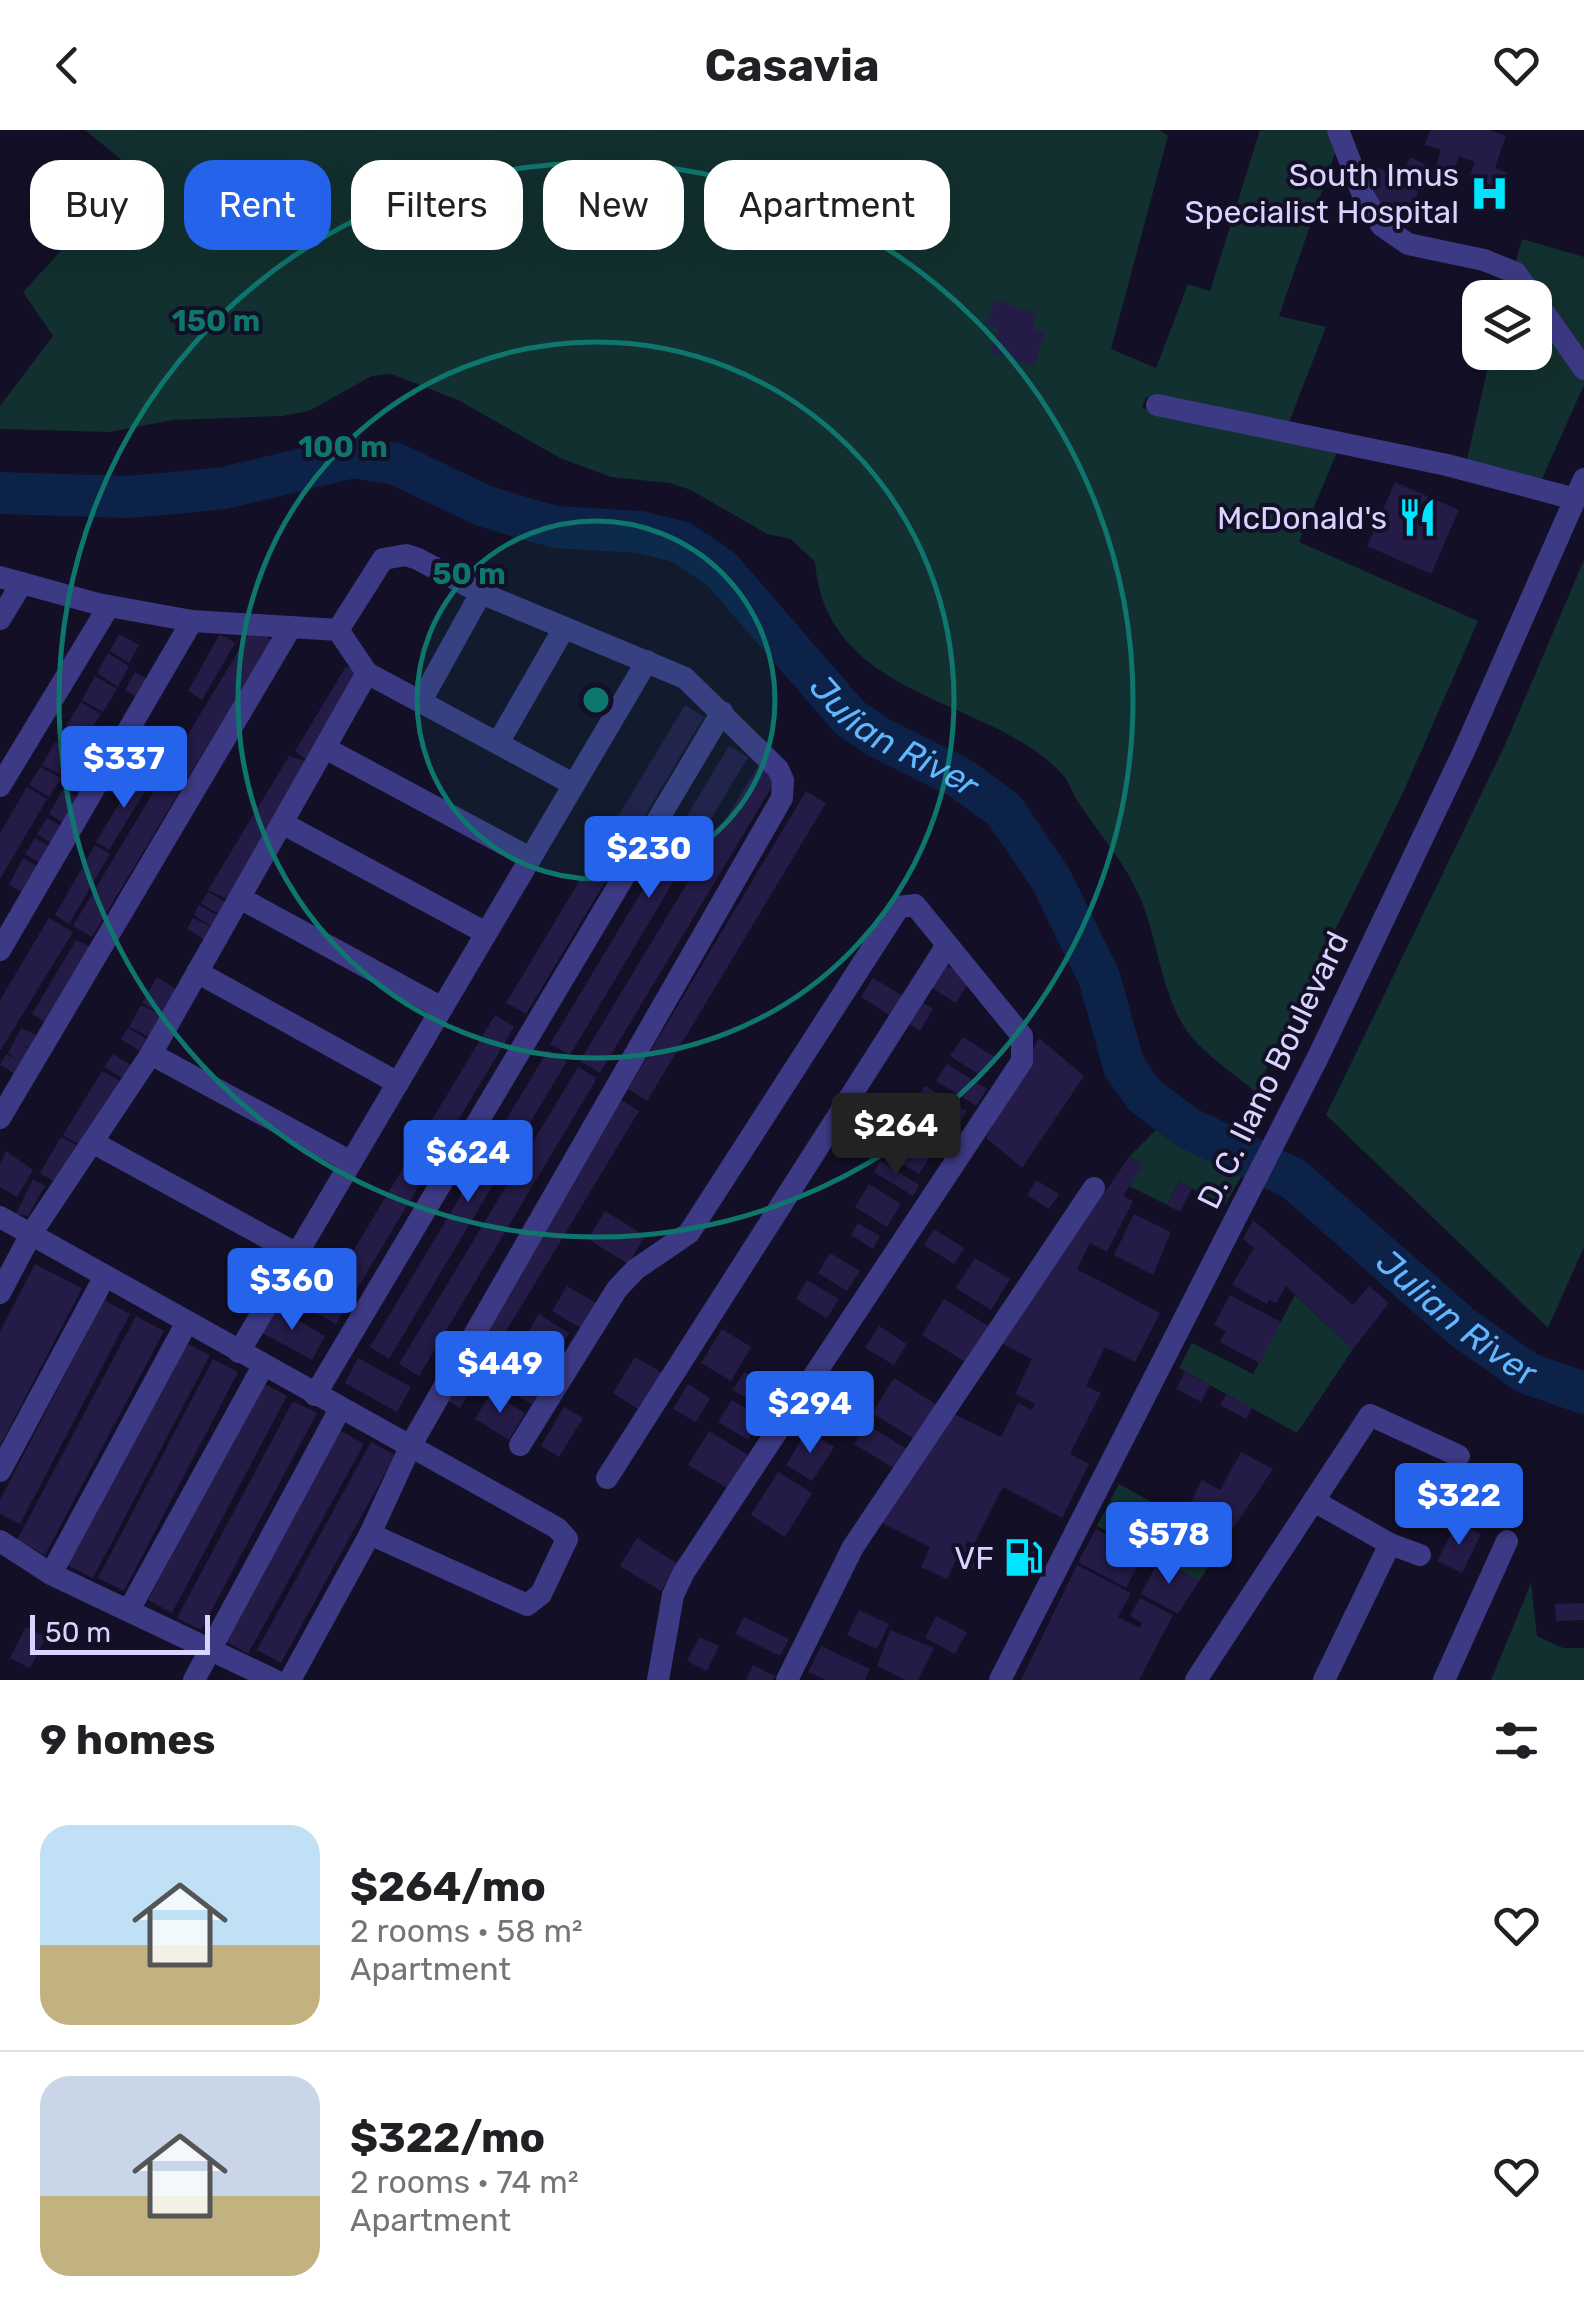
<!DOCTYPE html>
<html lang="en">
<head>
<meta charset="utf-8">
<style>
	:root { --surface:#fff; --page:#f2f2f2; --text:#202124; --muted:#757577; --line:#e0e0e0; --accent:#2563eb }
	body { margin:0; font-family:Rubik,sans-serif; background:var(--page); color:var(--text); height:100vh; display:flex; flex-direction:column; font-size:38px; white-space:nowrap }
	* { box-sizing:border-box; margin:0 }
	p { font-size:32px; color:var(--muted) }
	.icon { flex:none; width:55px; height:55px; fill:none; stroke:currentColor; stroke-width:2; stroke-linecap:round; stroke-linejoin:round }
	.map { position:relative; height:1550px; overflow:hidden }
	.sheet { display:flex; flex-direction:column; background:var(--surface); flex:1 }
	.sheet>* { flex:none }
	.banner { position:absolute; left:30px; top:30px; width:1000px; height:90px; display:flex; gap:20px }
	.fabs { position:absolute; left:1462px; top:150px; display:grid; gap:20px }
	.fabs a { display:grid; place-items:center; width:90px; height:90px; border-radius:20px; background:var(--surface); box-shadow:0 10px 40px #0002; font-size:50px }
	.scale { position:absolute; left:30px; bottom:25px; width:180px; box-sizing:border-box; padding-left:10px; border:5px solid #d9d4ff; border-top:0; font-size:28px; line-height:35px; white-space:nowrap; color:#d9d4ff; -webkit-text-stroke:8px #130f26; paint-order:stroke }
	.price { position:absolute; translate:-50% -85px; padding:0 22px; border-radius:10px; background:var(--accent); color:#fff; font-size:32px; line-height:65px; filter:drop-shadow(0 2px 5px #0008) }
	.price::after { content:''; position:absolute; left:50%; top:60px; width:30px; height:22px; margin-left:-15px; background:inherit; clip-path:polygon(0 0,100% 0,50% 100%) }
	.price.active { background:#222; color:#fff }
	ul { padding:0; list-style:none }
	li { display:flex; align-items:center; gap:30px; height:250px; padding:0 40px }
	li+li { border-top:2px solid var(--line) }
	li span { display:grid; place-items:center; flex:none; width:280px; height:200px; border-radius:30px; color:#555 }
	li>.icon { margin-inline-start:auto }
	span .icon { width:120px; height:120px; fill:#fffc; stroke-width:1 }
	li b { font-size:42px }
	h2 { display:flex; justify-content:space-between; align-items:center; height:120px; padding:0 40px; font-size:42px }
	.chip { padding:0 35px; border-radius:30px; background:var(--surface); box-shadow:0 10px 40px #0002; font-size:35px; line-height:90px }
	.chip.active { background:var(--accent); color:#fff }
	header { display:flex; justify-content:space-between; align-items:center; height:130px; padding:0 40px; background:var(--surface); font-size:45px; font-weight:700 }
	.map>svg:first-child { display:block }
	.green { fill:#12302f }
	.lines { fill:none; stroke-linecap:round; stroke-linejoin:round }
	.river { stroke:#0c2248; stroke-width:42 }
	.building { fill:#241b47 }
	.minor { stroke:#3d3a85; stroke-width:22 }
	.ring { fill:none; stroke:#0f766e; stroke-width:5 }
	.labels { text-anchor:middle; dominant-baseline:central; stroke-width:8; stroke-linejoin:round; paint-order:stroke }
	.poi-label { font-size:32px; fill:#d9d4ff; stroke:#130f26; text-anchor:end }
	.street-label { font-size:32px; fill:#d9d4ff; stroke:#130f26 }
	.water-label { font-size:35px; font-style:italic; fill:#62b6ff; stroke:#130f26 }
	.centre { fill:#0f766e; stroke:#130f26; stroke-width:5 }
	.ring-label { font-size:30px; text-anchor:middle; font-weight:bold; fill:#0f766e; stroke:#130f26; stroke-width:8; stroke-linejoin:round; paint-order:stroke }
</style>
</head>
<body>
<header><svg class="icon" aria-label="back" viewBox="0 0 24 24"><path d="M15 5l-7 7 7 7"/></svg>Casavia<svg class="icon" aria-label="heart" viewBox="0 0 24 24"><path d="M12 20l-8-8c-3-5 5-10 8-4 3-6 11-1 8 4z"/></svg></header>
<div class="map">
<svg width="1584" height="1550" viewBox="0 0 1584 1550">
	<rect width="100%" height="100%" fill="#130f26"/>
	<!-- green -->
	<g class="green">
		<path d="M85,0h1075l8,6 -57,213 45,19 32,-84 22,7 50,-161h83l-64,186 47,11 -38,98 -142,-28 -4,11 196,42 -39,92 179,79 -76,174 -147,297c-21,-19 -52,-38 -68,-61 -25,-36 -29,-88 -45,-129 -14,-36 -44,-69 -65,-102 -6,-8 -8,-19 -15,-26 -72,-78 -236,-73 -247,-212l-24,-23 -24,-5 -76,-44 -21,-7 -59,-6 -51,-19 -102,-58 -67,-26 -19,2 -63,35 -27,5 -109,4 -64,12 -109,-3v-23l53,-70 -30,-44 68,-74 38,-52z"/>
		<path d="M1522,109l62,18v128l-43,96 -75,-17 25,-111 44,-1v-54l-29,-1z"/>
		<path d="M1584,430v687l-36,81 -222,-213 178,-368z"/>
		<path d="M1156,1000l87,43 -18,32 -46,-23 -12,23 -38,-19 14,-22 -14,-7z"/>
		<path d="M1295,1165l58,54 -56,84 -118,-65 13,-25 61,31z"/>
		<path d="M1119,1354l105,58 -25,39 -102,-55z"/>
		<path d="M1531,1453l6,53 26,12h21v32h-93z"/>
	</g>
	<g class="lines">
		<!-- river -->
		<path class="river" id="s1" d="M0,363l127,4 48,-4 49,-5 129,-31 43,7 86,41 44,14 31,8 83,5 41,10 40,27 129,149 28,19 82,41 44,32 47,69 48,98 25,89 20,29 44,33 106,51 168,148 65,46 57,20"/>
	</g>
	<!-- building -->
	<g class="building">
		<path d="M1430,0h60l16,6 -11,32 13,5 -6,16 -33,-12 6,-15 -16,-6 -6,16 -17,-6 5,-16 -16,-5z"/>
		<path d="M1410,27l19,9 -8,17 -19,-8z"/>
		<path d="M1372,35l28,13 -3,7 21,6 -4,16 -20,-5 -3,13 -8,-3 -17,-34z"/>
		<path d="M995,170l42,14 -5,14 13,5 -11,33 -44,-14 8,-23 -12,-4z"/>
		<path d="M1395,352l64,28 -28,64 -64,-28z"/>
		<path d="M252,498l19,12 -179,297 -19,-11z"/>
		<path d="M119,504l20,11 -10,18 -19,-12z"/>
		<path d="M220,504l15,9 -33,57 -14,-9z"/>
		<path d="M108,523l21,13 -11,21 -21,-14z"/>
		<path d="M346,536l18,8 -53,89 -82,137 -21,-10 81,-134 22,7 -16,-12z"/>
		<path d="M135,542l17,10 -11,18 -16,-10z"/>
		<path d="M95,546l22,13 -14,23 -21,-12z"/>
		<path d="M81,572l20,12 -15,24 -20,-12z"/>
		<path d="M685,575l19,12 -178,297 -20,-11z"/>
		<path d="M99,601l18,11 -10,17 -18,-11z"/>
		<path d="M55,612l21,11 -13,23 -21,-11z"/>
		<path d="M729,616l19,11 -178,298 -20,-11z"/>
		<path d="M88,622l16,8 -11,18 -16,-12z"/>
		<path d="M759,634l20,11 -179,298 -20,-12z"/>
		<path d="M40,637l21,11 -12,19 -20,-12z"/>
		<path d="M76,640l16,11 -9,16 -17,-12z"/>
		<path d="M138,642l14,8 -43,70 -13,-8z"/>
		<path d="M27,657l20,12 -47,80v-46z"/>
		<path d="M63,659l20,11 -16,25 -18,-11z"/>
		<path d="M806,661l20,12 -179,298 -19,-12z"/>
		<path d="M47,688l18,10 -10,18 -18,-12z"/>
		<path d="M35,708l17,10 -9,17 -18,-11z"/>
		<path d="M95,715l15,9 -41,70 -14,-9z"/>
		<path d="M23,728l19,11 -15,26 -18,-10z"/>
		<path d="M208,762l20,11 -7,13 -20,-13z"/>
		<path d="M199,775l21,12 -13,24 -20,-12 6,-11 21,10 -20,-13z"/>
		<path d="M49,788l24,14 -73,119v-51z"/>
		<path d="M76,810l17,8 -45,76 -16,-10z"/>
		<path d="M943,833l27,17 -14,23 -27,-17z"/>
		<path d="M157,847l22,14 -13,25 -24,-13z"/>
		<path d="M873,848l30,18 -12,20 -30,-19z"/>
		<path d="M917,869l16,10 -13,22 -16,-10z"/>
		<path d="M141,875l24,12 -12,22 -24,-12z"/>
		<path d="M495,885l19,12 -178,297 -20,-11z"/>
		<path d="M21,898l22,10 -8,13 -14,-7 13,9 -13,24 -21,-12 6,-11 12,6 -10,-7z"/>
		<path d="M128,898l19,11 -6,13 -20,-13z"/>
		<path d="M963,907l32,20 -12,20 -33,-21z"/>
		<path d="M1039,908l45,38 -62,92 -36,-30z"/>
		<path d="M548,920l19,11 -178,298 -19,-12z"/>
		<path d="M113,924l18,11 -7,14 -20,-12z"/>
		<path d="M947,934l40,25 -11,17 -40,-25z"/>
		<path d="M578,937l19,11 -178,298 -20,-12z"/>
		<path d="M102,941l18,10 -37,66 -20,-12z"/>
		<path d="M925,956l42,25 -23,38 -42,-26z"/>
		<path d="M620,969l19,12 -179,297 -19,-11z"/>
		<path d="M900,1006l31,19 -12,19 -31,-19z"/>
		<path d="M61,1007l23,12 -23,37 -21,-13z"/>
		<path d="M6,1021l27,19 -16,27 -17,-10v-23z"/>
		<path d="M1129,1027l14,7 -20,32 10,5 -26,51 -17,-9 -13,26 83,44 -25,49 -30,-15 -19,39 15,7 -31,61 19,10 -27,54 -59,-31 -29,57 -6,-3 -3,5 21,11 -8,15 -22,-12 -9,19 -26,-12 9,-20 -48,-24 72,-109 47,23 17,-34 14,7 3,-6 -20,-10 17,-35 -31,-16z"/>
		<path d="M880,1031l39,24 -6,11 -39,-24z"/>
		<path d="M33,1049l12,7 -17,30 -12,-2z"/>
		<path d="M1036,1050l23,14 -10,15 -22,-14z"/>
		<path d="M1179,1052l13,7 -12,23 -13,-7z"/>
		<path d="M869,1054l32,20 -14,23 -32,-20z"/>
		<path d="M605,1081l40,25 -17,28 -40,-25z"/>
		<path d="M1134,1084l37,18 -18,43 -39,-20z"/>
		<path d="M1253,1090l100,85 16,-19 20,17 -36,46 -67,-63 -10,17 -7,-3 -2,4 -35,-19 22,-37 -11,-9z"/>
		<path d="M858,1093l22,13 -7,13 -22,-14z"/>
		<path d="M934,1099l30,19 -10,16 -30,-19z"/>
		<path d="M830,1123l30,18 -13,20 -29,-18z"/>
		<path d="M975,1128l35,21 -19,31 -35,-22z"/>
		<path d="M35,1134l47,24 -82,158v-115z"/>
		<path d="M807,1150l32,19 -12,19 -31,-19z"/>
		<path d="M567,1156l29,17 -16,25 -28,-17z"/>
		<path d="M1230,1165l51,27 -22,41 -39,-21 6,-11 -12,-6z"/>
		<path d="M944,1169l46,28 -23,36 -45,-28z"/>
		<path d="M104,1170l26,14 -110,210 -20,-10v-14z"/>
		<path d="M273,1176l52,30 -13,24 -53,-29z"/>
		<path d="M539,1184l30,19 -19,31 -31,-18z"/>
		<path d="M136,1186l28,15 -119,224 -28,-15z"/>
		<path d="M879,1196l28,18 -13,21 -29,-17z"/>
		<path d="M722,1199l29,18 -20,34 -30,-18z"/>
		<path d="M184,1212l26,13 -117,223 -26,-13z"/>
		<path d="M635,1227l31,18 -23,37 -30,-19z"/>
		<path d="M358,1228l53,29 -14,25 -52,-29z"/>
		<path d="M213,1229l25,13 -114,219 -26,-13z"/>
		<path d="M511,1229l37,22 -15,24 -37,-22z"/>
		<path d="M831,1240l37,23 -22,36 -37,-23z"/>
		<path d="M744,1242l36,23 -11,17 -36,-22z"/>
		<path d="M1185,1242l25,13 -9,17 -25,-13z"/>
		<path d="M894,1248l45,28 -22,35 -45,-28z"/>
		<path d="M263,1253l24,13 -115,217 -24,-13z"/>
		<path d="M688,1254l22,14 -14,24 -23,-13z"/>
		<path d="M491,1262l34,21 -16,27 -34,-21z"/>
		<path d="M1226,1264l26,14 -6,11 -26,-14z"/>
		<path d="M732,1270l30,18 -14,22 -30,-18z"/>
		<path d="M293,1271l24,12 -116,217 -24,-12z"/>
		<path d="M564,1277l19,11 -24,39 -18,-11z"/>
		<path d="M866,1294l41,25 -12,20 -41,-25z"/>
		<path d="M338,1299l26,15 -116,210 -27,-15z"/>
		<path d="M807,1300l27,17 -22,34 -26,-16z"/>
		<path d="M709,1301l39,24 -21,33 -39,-23z"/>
		<path d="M371,1312l24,13 -114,208 -24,-13z"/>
		<path d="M1241,1322l32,17 -49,73 -42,-24 20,-38 18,10z"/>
		<path d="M778,1342l34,21 -27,44 -34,-22z"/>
		<path d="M1457,1392l24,12 -19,39 -25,-12z"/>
		<path d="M1096,1399l48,25 -18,34 -48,-26z"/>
		<path d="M637,1408l41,26 -17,27 -41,-25z"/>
		<path d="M1023,1415l13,7 -10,19 -13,-7z"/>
		<path d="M1159,1430l40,21 -21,33 -37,-20z"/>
		<path d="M1077,1435l54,28 -13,24 22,11 2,-5 -12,-7 10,-18 33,17 -34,65h-118z"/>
		<path d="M1584,1473v17l-28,1 -1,-17z"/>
		<path d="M859,1480l30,14 -12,25 -30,-14z"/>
		<path d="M936,1486l31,16 -12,22 -30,-16z"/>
		<path d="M744,1487l45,22 -9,17 -45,-22z"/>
		<path d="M26,1497l20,10 -16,31 -20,-10z"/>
		<path d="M890,1500l44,18 -16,32h-13l-28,-14z"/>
		<path d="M699,1507l20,9 -12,25 -20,-10z"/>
		<path d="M821,1516l49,23 -5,11h-39l-18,-8z"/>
		<path d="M753,1535l22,11 -2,4h-27z"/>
	</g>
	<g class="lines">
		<!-- minor -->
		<g class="minor">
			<path d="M1338,0l25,65 19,31 26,18 76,16 32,13 68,96"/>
			<path d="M1157,275l290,60 128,34"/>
			<path d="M0,447l98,27 94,17 146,9"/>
			<path d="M0,489l22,-36"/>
			<path d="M338,500l29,43 206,111"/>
			<path d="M421,571l60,-108"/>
			<path d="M498,613l65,-113"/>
			<path d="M325,618l205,110"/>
			<path d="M0,656l109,-180"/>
			<path d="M282,693l204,110"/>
			<path d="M240,768l202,110"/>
			<path d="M0,820l192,-329"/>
			<path d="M197,842l201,111"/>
			<path d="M151,924l200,108"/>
			<path d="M0,988l291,-491"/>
			<path d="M94,1013l203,111"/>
			<path d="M0,1087l557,311 10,11 -26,55 -14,11 -157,-71"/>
			<path d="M0,1163l31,-59 120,-180 216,-381"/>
			<path d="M239,1222l408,-691"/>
			<path d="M315,1265l407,-683"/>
			<path d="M520,1315l97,-156 19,-20 53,-36 210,-326 16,-2 107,131v25l-338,511 -11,23 -15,85"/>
			<path d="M0,1341l105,-195"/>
			<path d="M607,1348l340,-533"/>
			<path d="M1314,1371l76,43 30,11"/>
			<path d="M0,1411l51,33 223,106"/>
			<path d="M51,1444l136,-252"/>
			<path d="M129,1480l134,-244"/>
			<path d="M194,1550l146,-271"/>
			<path d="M290,1550l80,-146 42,-91 370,-645 1,-18 -5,-11 -93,-91 -204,-85 -63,-34 -12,-4 -23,4 -45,71"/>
			<path d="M787,1550l66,-133 241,-359"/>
			<path d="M1000,1550l319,-625 145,-304 120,-272"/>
			<path d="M1196,1550l174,-265 89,41"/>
			<path d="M1324,1550l66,-136"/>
			<path d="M1444,1550l63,-139"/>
		</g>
	</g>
	<!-- distance rings -->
	<circle cx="596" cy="570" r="179" fill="#0f766e" fill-opacity=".12"/>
	<g class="ring">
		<circle cx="596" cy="570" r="179"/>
		<circle cx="596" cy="570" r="358"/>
		<circle cx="596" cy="570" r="537"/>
	</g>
	<!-- icons -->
	<defs>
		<symbol id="hospital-bare" viewBox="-9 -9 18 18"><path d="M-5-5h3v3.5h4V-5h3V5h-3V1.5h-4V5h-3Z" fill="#00e5ff" stroke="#130f26" stroke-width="2.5" paint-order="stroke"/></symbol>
		<symbol id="restaurant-bare" viewBox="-9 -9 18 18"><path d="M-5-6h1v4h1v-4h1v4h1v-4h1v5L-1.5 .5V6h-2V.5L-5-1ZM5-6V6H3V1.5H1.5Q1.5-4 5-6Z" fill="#00e5ff" stroke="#130f26" stroke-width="2.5" paint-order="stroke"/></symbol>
		<symbol id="fuel-bare" viewBox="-9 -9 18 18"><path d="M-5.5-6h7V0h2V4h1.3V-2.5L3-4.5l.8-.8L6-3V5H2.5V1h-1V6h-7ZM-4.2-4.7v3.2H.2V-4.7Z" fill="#00e5ff" stroke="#130f26" stroke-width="2.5" paint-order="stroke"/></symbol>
	</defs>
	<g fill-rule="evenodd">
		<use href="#hospital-bare" x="1462" y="36" width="55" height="55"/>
		<use href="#restaurant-bare" x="1390" y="360" width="55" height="55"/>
		<use href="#fuel-bare" x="996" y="1400" width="55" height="55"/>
	</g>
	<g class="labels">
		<!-- poi labels -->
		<g class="poi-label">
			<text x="1459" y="45">South Imus<tspan x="1459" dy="37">Specialist Hospital</tspan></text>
			<text x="1387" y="388">McDonald's</text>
			<text x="994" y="1428">VF</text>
		</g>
		<!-- street labels -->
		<g class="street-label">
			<text transform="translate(1273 940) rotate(-64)">D. C. Ilano Boulevard</text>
		</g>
		<!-- water labels -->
		<g class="water-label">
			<text stroke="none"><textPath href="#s1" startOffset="992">Julian River</textPath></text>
			<text stroke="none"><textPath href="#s1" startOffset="1832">Julian River</textPath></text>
		</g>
	</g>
	<circle cx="596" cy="570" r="15" class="centre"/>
	<g class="ring-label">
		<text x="216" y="201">150 m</text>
		<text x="343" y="327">100 m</text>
		<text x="469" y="454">50 m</text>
	</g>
</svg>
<div class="fabs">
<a><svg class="icon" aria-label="layers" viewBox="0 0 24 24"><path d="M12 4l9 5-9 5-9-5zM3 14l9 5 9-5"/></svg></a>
</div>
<div class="scale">50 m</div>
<b class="price" style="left:124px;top:681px">$337</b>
<b class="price" style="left:649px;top:771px">$230</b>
<b class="price active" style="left:896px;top:1048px">$264</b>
<b class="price" style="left:468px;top:1075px">$624</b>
<b class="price" style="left:292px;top:1203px">$360</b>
<b class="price" style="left:500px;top:1286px">$449</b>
<b class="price" style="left:810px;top:1326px">$294</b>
<b class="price" style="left:1459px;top:1418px">$322</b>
<b class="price" style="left:1169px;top:1457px">$578</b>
<div class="banner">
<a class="chip">Buy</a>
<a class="chip active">Rent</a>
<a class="chip">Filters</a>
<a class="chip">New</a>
<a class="chip">Apartment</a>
</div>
</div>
<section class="sheet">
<h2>9 homes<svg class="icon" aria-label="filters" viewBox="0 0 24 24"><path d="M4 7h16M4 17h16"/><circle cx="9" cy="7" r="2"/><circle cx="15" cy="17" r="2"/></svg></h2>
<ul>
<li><span style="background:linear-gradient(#bfe0f5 60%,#c2b280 0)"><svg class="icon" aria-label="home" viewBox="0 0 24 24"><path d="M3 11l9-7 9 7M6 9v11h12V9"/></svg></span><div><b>$264/mo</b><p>2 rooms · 58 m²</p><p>Apartment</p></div><svg class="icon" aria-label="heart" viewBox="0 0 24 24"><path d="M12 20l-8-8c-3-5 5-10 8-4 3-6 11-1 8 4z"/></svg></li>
<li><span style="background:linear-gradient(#c9d6e8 60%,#c2b280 0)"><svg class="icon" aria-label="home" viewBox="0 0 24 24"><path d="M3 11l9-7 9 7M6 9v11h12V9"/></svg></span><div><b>$322/mo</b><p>2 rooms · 74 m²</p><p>Apartment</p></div><svg class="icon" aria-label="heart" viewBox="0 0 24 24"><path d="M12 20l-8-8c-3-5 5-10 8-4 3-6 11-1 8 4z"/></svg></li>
</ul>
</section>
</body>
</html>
